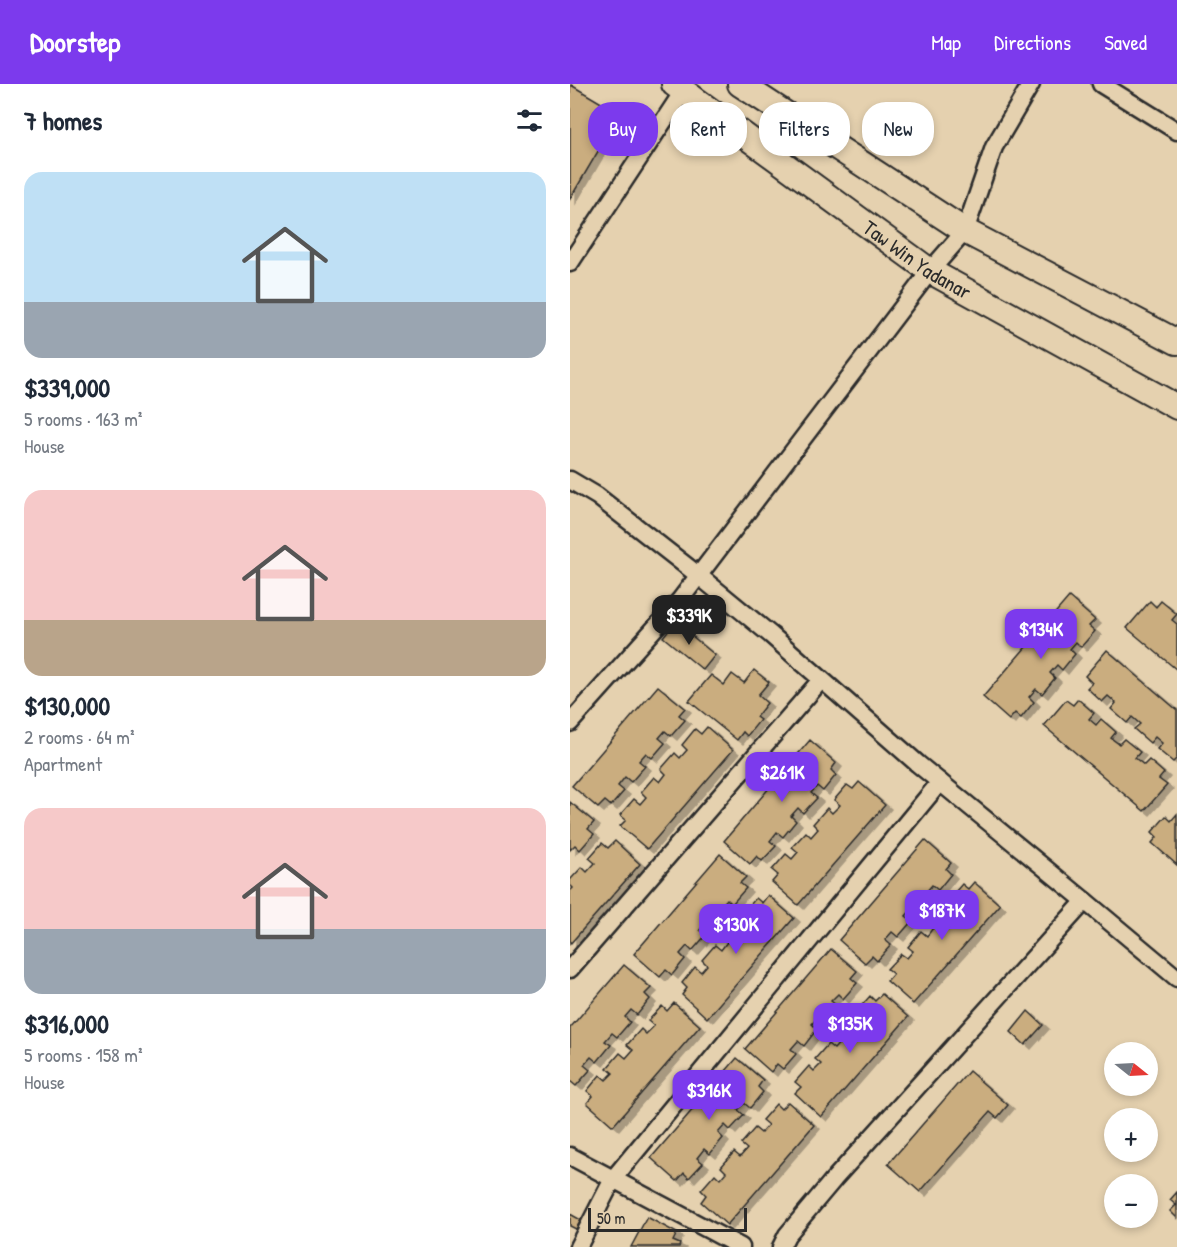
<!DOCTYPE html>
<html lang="en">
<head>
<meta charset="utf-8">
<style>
	:root { --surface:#fff; --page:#f2f2f3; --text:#1f2937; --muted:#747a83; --accent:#7c3aed }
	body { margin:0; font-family:"Patrick Hand",sans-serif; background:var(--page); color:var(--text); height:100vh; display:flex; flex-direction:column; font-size:22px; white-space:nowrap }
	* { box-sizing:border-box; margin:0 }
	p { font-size:20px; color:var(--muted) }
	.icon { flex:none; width:33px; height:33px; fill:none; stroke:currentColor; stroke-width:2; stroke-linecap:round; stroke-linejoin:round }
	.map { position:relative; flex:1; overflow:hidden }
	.side { display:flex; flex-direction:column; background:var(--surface); width:570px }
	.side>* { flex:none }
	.top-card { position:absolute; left:18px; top:18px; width:498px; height:54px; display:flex; gap:12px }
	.needle { width:39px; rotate:108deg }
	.controls { position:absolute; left:534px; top:958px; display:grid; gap:12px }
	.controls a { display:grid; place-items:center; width:54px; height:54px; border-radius:50%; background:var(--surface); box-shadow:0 3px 9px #0003; font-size:30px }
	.scale { position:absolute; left:18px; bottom:15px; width:159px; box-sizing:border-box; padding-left:6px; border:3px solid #2b2b2b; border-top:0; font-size:16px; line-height:21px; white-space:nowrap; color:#2b2b2b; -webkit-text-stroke:4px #e5d1af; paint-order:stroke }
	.price { position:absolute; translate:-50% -51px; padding:0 14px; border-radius:12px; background:var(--accent); color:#fff; font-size:20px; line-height:39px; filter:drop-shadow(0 2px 3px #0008) }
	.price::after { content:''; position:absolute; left:50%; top:36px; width:18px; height:14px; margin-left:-9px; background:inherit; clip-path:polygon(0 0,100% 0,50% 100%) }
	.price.on { background:#222; color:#fff }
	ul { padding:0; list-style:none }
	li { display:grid; align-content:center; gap:12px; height:318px; padding:0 24px }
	li span { display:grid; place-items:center; height:186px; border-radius:18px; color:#555 }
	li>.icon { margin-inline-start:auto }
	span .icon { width:108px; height:108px; fill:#fffc; stroke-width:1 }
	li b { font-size:26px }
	h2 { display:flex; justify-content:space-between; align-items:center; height:72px; padding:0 24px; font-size:26px }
	.chip { padding:0 21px; border-radius:24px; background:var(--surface); box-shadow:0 3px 9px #0003; font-size:21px; line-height:54px }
	.chip.on { background:var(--accent); color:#fff }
	header { display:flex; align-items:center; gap:36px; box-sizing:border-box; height:84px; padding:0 30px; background:var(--accent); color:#fff }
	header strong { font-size:28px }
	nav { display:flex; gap:33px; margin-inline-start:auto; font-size:21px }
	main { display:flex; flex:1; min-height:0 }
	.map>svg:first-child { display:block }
	.building { fill:#caad7f; stroke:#2b2b2b; stroke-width:1.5; filter:url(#shadow) }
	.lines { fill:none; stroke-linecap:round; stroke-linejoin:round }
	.minor-casing { stroke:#2b2b2b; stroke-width:21 }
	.secondary-casing { stroke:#2b2b2b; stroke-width:28 }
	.minor { stroke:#e5d1af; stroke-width:16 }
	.secondary { stroke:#e5d1af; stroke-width:24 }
	.labels { text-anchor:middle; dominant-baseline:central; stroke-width:5; stroke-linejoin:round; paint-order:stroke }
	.street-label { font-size:21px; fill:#2b2b2b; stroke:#e5d1af }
</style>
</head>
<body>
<header>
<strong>Doorstep</strong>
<nav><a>Map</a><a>Directions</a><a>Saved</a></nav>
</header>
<main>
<section class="side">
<h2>7 homes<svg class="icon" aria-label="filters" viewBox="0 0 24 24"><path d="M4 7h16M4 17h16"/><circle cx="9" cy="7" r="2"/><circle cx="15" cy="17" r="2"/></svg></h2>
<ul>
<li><span style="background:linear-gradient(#bfe0f5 70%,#9aa5b1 0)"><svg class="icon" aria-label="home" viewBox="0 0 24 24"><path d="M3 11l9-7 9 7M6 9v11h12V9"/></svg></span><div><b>$339,000</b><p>5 rooms · 163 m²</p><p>House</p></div></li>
<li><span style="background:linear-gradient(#f6c9c9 70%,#b9a48a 0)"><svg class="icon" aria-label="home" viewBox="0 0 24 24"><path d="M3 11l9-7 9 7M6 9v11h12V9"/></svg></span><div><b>$130,000</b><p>2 rooms · 64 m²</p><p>Apartment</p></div></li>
<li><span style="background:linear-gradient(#f6c9c9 65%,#9aa5b1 0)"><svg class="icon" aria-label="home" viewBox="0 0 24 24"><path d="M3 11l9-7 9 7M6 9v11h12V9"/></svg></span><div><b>$316,000</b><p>5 rooms · 158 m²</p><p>House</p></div></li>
</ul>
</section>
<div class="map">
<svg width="607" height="1163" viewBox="0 0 607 1163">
	<defs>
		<filter id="shadow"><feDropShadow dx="6" dy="4" stdDeviation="0" flood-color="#0004"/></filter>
	</defs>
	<rect width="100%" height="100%" fill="#e5d1af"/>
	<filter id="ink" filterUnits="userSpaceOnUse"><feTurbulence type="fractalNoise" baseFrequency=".0167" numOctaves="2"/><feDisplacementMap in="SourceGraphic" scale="12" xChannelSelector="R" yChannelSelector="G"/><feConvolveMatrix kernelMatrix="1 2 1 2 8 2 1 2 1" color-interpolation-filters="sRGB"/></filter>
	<g filter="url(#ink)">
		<!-- building -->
		<g class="building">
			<path d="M1,1l49,29 -50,85v-111z"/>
			<path d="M499,513l26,23 -6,6 6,5 -14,16 -5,-5 -6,7 5,5 -13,16 -5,-5 -7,8 5,5 -13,16 -6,-5 -7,8 5,5 -13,16 -6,-5 -6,7 -26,-23z"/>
			<path d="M580,517l6,6 5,-6 16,13 -5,6 5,4v46l-50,-42z"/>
			<path d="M105,538l40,33 -12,15 -40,-33z"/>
			<path d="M537,566l70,60v48l-4,4 -16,-13 5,-6 -7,-6 -5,6 -16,-14 6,-5 -8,-7 -5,6 -16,-14 5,-6 -8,-7 -6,6 -15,-14 5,-5 -7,-7z"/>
			<path d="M184,586l15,12 -11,13 9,8 -11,14 4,3 -13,16 -4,-4 -6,8 -48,-39 22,-26 13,10 8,-11 12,9z"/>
			<path d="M88,602l27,22 -6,7 6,5 -14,16 -6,-5 -6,7 6,5 -13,15 -6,-5 -7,8 6,5 -14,16 -6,-5 -7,9 6,5 -13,15 -6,-5 -7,7 -26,-22z"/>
			<path d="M508,615l16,14 -5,6 7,6 5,-6 15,13 -5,6 8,6 5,-5 16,13 -5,6 9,7 5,-5 15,13 -5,6 8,6 -23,26 -100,-85 22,-26 7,5z"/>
			<path d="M137,643l26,23 -86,99 -27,-23 6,-6 -6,-5 14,-16 6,5 6,-7 -5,-5 13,-15 6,5 6,-8 -5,-5 14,-16 5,5 7,-8 -5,-5 13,-16 6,5z"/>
			<path d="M240,656l26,23 -5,7 5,5 -13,16 -6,-5 -6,7 6,5 -14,15 -5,-5 -7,8 5,5 -13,16 -6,-5 -7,9 6,5 -14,15 -5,-5 -7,8 -26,-23z"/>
			<path d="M289,698l26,23 -87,100 -26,-23 6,-7 -6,-5 14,-16 6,5 6,-7 -6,-5 14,-15 5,5 7,-8 -5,-5 14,-16 5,5 8,-8 -6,-5 13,-15 6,4z"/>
			<path d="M0,718l24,20 -6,7 6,5 -14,16 -5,-5 -5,5z"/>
			<path d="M607,730v51l-25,-22 5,-6 -5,-5 14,-16 5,5z"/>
			<path d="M355,756l26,23 -5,6 5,5 -13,16 -6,-5 -6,7 6,6 -13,15 -6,-5 -7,8 6,5 -14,16 -6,-5 -7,8 6,5 -14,16 -5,-5 -7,7 -26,-23z"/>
			<path d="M45,757l25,23 -70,80v-53l3,-3 -3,-3v-5l12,-13 5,5 8,-9 -6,-5 13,-15 6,5z"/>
			<path d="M150,770l26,23 -6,6 6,5 -14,16 -5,-5 -7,8 6,5 -13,15 -6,-5 -7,8 6,5 -14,16 -5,-5 -7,8 5,5 -13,16 -6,-5 -6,7 -26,-23z"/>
			<path d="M404,798l26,23 -87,99 -26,-23 6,-7 -6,-5 14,-15 6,4 6,-7 -5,-4 13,-16 6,5 6,-8 -5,-4 13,-16 6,5 7,-9 -5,-5 13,-15 6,5z"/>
			<path d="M198,811l26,23 -87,100 -25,-23 5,-7 -5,-5 13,-16 6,5 6,-7 -5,-5 13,-15 6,5 6,-8 -5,-5 13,-16 6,5 7,-8 -5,-5 13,-15 6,5z"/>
			<path d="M261,865l26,22 -6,7 6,5 -14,16 -5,-5 -7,7 6,5 -13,15 -6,-4 -6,7 5,5 -13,17 -6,-5 -7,8 5,5 -13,15 -6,-5 -6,8 -26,-23z"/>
			<path d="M54,881l27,23 -6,6 5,5 -13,16 -6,-5 -6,7 5,5 -13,15 -5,-4 -7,8 6,4 -14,17 -6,-5 -7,8 6,5 -14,16 -6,-5v-53z"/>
			<path d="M312,910l26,23 -87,100 -26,-24 6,-6 -6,-5 14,-16 5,5 7,-7 -6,-5 13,-15 6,5 7,-8 -6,-5 14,-16 6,5 7,-8 -6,-5 14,-16 5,5z"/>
			<path d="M104,919l26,23 -87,100 -26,-23 6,-7 -6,-5 13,-16 6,5 7,-7 -6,-5 13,-15 6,5 7,-8 -6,-5 14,-16 5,5 8,-8 -6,-5 14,-15 5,5z"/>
			<path d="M458,927l15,14 -18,20 -14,-13z"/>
			<path d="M167,974l26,22 -5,7 5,5 -13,16 -6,-5 -6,7 6,5 -14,15 -5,-5 -7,8 5,5 -13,16 -6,-5 -7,9 6,5 -14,15 -5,-5 -7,8 -26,-23z"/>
			<path d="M399,987l39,34 -11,13 -7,-6 -70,80 -32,-28z"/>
			<path d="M218,1018l26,23 -87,100 -26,-23 5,-7 -5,-5 14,-16 5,5 6,-7 -5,-5 13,-15 6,5 7,-8 -6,-5 14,-16 6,5 7,-8 -6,-5 14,-16 5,5z"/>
			<path d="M607,1108v26l-7,-7 6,-6 -6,-5z"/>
			<path d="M0,1130l11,6 -5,9 -6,-3z"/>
			<path d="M77,1133l30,16 -4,8 7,3 -1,3h-48z"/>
		</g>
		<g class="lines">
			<defs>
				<g id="minor">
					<path d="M531,0l76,47"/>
					<path d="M0,179l114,-173"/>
					<path d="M0,396l27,16 101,79 73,60 147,129 167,137"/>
					<path d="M0,639l110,-123 250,-329 35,-40 29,-84 37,-63"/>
					<path d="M0,885l251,-289"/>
					<path d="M0,1072l171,91"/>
					<path d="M8,1163l35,-68 327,-397"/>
					<path d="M211,1163l6,-12 47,-56 251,-278 92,77"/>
				</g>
				<g id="secondary">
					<path id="s1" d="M104,0l256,187 247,136"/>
					<path d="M170,0l225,147 212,111"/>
				</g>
			</defs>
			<!-- minor casing -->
			<use href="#minor" class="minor-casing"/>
			<!-- secondary casing -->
			<use href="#secondary" class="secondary-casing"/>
			<!-- minor -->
			<use href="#minor" class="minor"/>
			<!-- secondary -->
			<use href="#secondary" class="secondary"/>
		</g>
	</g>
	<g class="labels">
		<!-- street labels -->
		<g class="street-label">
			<text stroke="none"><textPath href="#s1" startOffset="300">Taw Win Yadanar</textPath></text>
		</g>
	</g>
</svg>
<div class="controls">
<a><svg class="needle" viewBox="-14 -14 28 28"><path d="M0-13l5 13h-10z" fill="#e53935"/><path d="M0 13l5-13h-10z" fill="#747a83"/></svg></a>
<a>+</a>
<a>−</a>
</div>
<div class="scale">50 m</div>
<b class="price on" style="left:119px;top:562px">$339K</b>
<b class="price" style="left:471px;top:576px">$134K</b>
<b class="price" style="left:212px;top:719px">$261K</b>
<b class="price" style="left:372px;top:857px">$187K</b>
<b class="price" style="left:166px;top:871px">$130K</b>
<b class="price" style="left:280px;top:970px">$135K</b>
<b class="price" style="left:139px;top:1037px">$316K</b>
<div class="top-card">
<a class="chip on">Buy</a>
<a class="chip">Rent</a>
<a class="chip">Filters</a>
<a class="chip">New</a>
</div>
</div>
</main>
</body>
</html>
